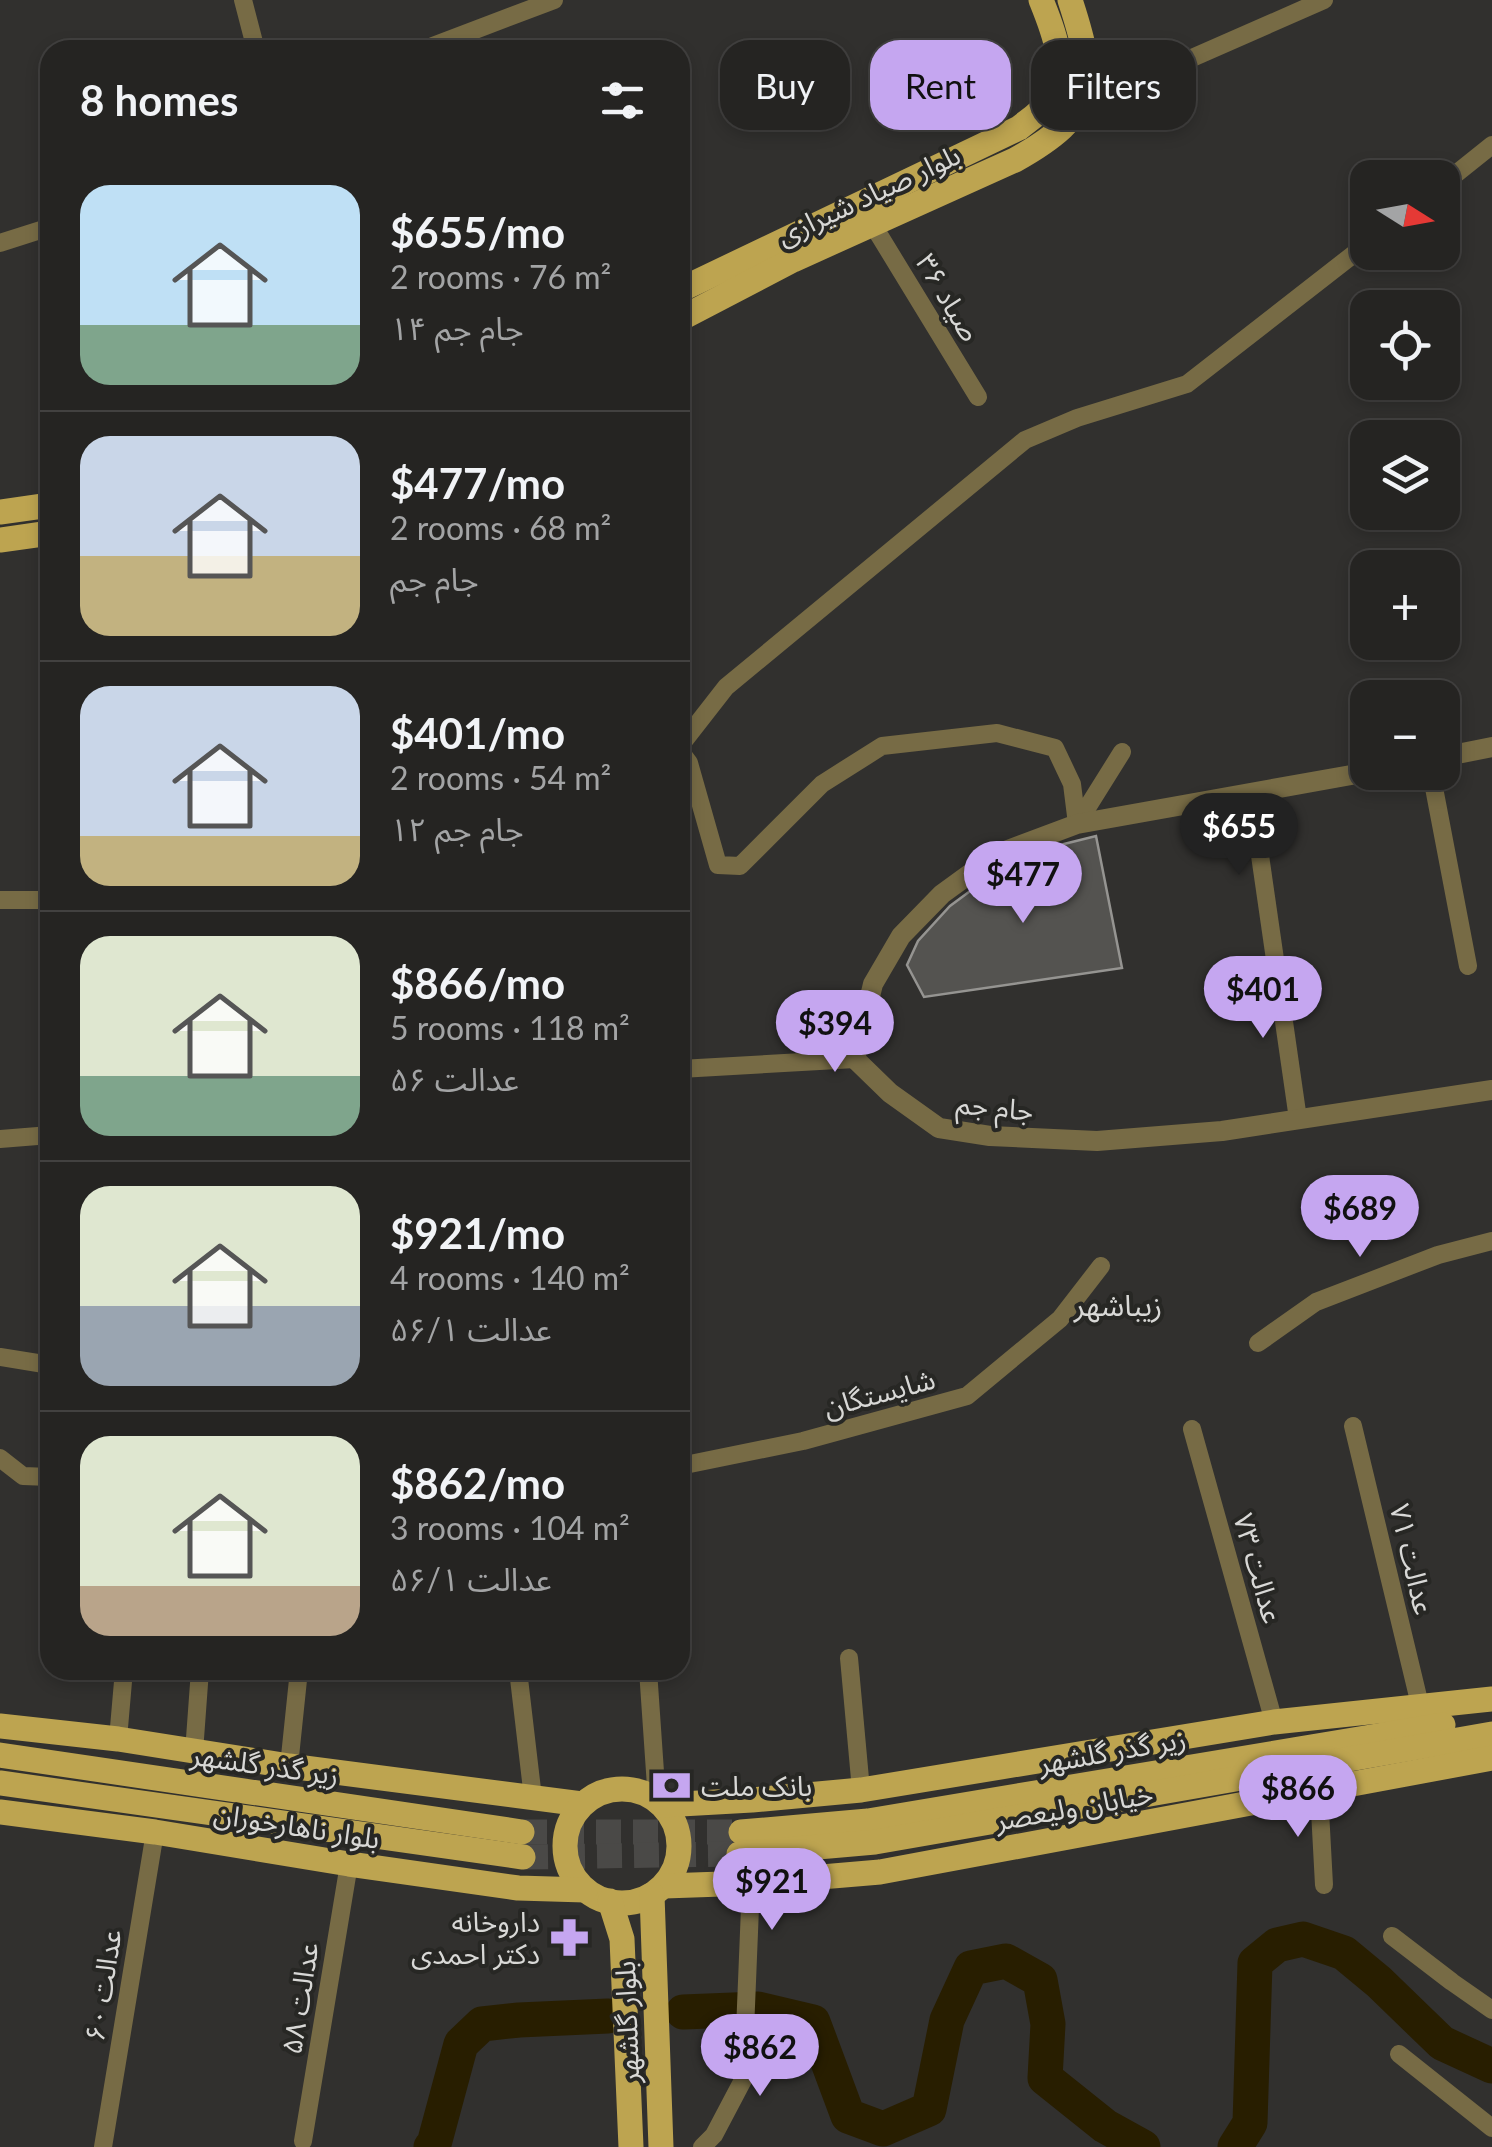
<!DOCTYPE html>
<html lang="en">
<head>
<meta charset="utf-8">
<style>
	:root { --surface:#252422; --page:#31302f; --text:#f1f3f6; --muted:#a3a4a5; --line:#424140; --accent:#c5a6f0 }
	body { margin:0; font-family:Lato,"Noto Sans Arabic",sans-serif; background:var(--page); color:var(--text); height:100vh; display:flex; flex-direction:column; font-size:38px; white-space:nowrap }
	* { box-sizing:border-box; margin:0 }
	p { font-size:32px; color:var(--muted) }
	.icon { flex:none; width:55px; height:55px; fill:none; stroke:currentColor; stroke-width:2; stroke-linecap:round; stroke-linejoin:round }
	.map { position:relative; flex:1; overflow:hidden }
	.drawer { position:absolute; left:40px; top:40px; width:650px; height:1640px; display:flex; flex-direction:column; background:var(--surface); border-radius:30px; box-shadow:0 5px 15px #0003,0 0 0 2px var(--line) }
	.drawer>* { flex:none }
	.hud { position:absolute; left:720px; top:40px; width:620px; height:90px; display:flex; gap:20px }
	.needle { width:65px; rotate:101deg }
	.fabs { position:absolute; left:1350px; top:160px; display:grid; gap:20px }
	.fabs a { display:grid; place-items:center; width:110px; height:110px; border-radius:20px; background:var(--surface); box-shadow:0 5px 15px #0003,0 0 0 2px var(--line); font-size:50px }
	.price { position:absolute; translate:-50% -85px; padding:0 22px; border-radius:35px; background:var(--accent); color:#111; font-size:32px; line-height:65px; filter:drop-shadow(0 2px 5px #0008) }
	.price::after { content:''; position:absolute; left:50%; top:60px; width:30px; height:22px; margin-left:-15px; background:inherit; clip-path:polygon(0 0,100% 0,50% 100%) }
	.price.current { background:#222; color:#fff }
	ul { padding:0; list-style:none }
	li { display:flex; align-items:center; gap:30px; height:250px; padding:0 40px }
	li+li { border-top:2px solid var(--line) }
	li span { display:grid; place-items:center; flex:none; width:280px; height:200px; border-radius:30px; color:#555 }
	li>.icon { margin-inline-start:auto }
	span .icon { width:120px; height:120px; fill:#fffc; stroke-width:1 }
	li b { font-size:42px }
	h2 { display:flex; justify-content:space-between; align-items:center; height:120px; padding:0 40px; font-size:42px }
	.chip { padding:0 35px; border-radius:30px; background:var(--surface); box-shadow:0 5px 15px #0003,0 0 0 2px var(--line); font-size:35px; line-height:90px }
	.chip.current { background:var(--accent); color:#111 }
	.map>svg:first-child { display:block }
	.lines { fill:none; stroke-linecap:round; stroke-linejoin:round }
	.river { stroke:#281e00; stroke-width:35 }
	.building { fill:#545350; stroke:#959491; stroke-width:2.5 }
	.primary-tunnel { stroke:#4a4947; stroke-width:25; stroke-dasharray:25 12; stroke-linecap:butt }
	.minor { stroke:#776b45; stroke-width:18 }
	.tertiary { stroke:#776b45; stroke-width:20 }
	.primary { stroke:#bda450; stroke-width:25 }
	.labels { text-anchor:middle; dominant-baseline:central; stroke-width:8; stroke-linejoin:round; paint-order:stroke }
	.street-label { font-size:28px; fill:#d8d8d6; stroke:#272724 }
	.poi-label { font-size:28px; fill:#d8d8d6; stroke:#272724; text-anchor:start }
	.neighbourhood-label { font-size:30px; fill:#d8d8d6; stroke:#272724 }
</style>
</head>
<body>
<div class="map">
<svg width="1492" height="2147" viewBox="0 0 1492 2147">
	<rect width="100%" height="100%" fill="#31302e"/>
	<g class="lines">
		<!-- river -->
		<g class="river">
			<path d="M683,2012l75,-3 55,13 35,94 35,13 46,-20 18,-89 24,-52 35,-7 34,19 8,44 -3,54 60,48 38,21"/>
			<path d="M431,2147l3,-3 27,-100 21,-20 37,-4 89,-4"/>
			<path d="M1235,2147l15,-24 5,-160 22,-18 26,-6 41,14 35,29 63,61 50,23"/>
		</g>
	</g>
	<!-- building -->
	<path class="building" d="M1096,836l26,132 -198,29 -17,-32 11,-24 32,-35 54,-40 60,-22z"/>
	<g class="lines">
		<!-- primary-tunnel -->
		<g class="primary-tunnel">
			<path d="M522,1832h219"/>
			<path d="M523,1857l216,-3"/>
		</g>
		<!-- minor -->
		<g class="minor">
			<path d="M243,0l13,50"/>
			<path d="M433,46l121,-46"/>
			<path d="M1078,108l246,-108"/>
			<path d="M1442,185l50,-40"/>
			<path d="M873,225l105,172"/>
			<path d="M0,243l50,-16"/>
			<path d="M680,746l46,-59 299,-247 52,-22 110,-34 181,-141"/>
			<path d="M680,751l9,12 29,102 22,1 82,-82 60,-38 115,-13 58,15 17,36 5,40 45,-72"/>
			<path d="M1431,772l37,194"/>
			<path d="M1251,793l47,326"/>
			<path d="M0,900h50"/>
			<path d="M680,1069l175,-10"/>
			<path d="M0,1139l50,-4"/>
			<path d="M1258,1343l58,-41 122,-47 54,-14"/>
			<path d="M0,1357l50,8"/>
			<path d="M1353,1426l67,279"/>
			<path d="M1192,1429l82,293"/>
			<path d="M0,1458l23,18 27,1"/>
			<path d="M680,1466l123,-25 164,-45 93,-77 41,-53"/>
			<path d="M849,1658l12,132"/>
			<path d="M518,1670l15,128"/>
			<path d="M648,1670l9,131"/>
			<path d="M118,1739l6,-69"/>
			<path d="M194,1752l6,-82"/>
			<path d="M289,1766l10,-96"/>
			<path d="M1319,1792l5,93"/>
			<path d="M1392,1936l60,46 40,28"/>
			<path d="M1399,2054l93,74"/>
			<path d="M303,2141l46,-277"/>
			<path d="M103,2147l52,-315"/>
			<path d="M702,2147l12,-12 29,-55 8,-197"/>
		</g>
		<!-- tertiary -->
		<g class="tertiary">
			<path d="M1442,757l50,-10"/>
			<path d="M1368,772l-291,52 -80,30 -55,40 -41,42 -28,48 -18,75 35,34 49,35 51,8 107,5 125,-10 270,-41"/>
		</g>
		<!-- primary -->
		<g class="primary">
			<path d="M680,290l339,-162c11,-9 23,-16 30,-28 20,-32 5,-68 -8,-100"/>
			<path d="M680,319l113,-59 222,-100c82,-46 83,-75 55,-160"/>
			<path d="M0,512l50,-7"/>
			<path d="M0,540l50,-7"/>
			<path d="M0,1726l118,13 171,27 293,38"/>
			<path d="M0,1755l522,77"/>
			<path d="M0,1783l523,74"/>
			<circle cx="622" cy="1846" r="57"/>
			<path d="M663,1805l89,-5 109,-10 413,-68 218,-23"/>
			<path d="M0,1812l155,20 194,32 169,24 67,2"/>
			<path d="M741,1832l127,-11 575,-96"/>
			<path d="M739,1854l136,-12 617,-108"/>
			<path d="M664,1886l87,-3 129,-11 612,-114"/>
			<path d="M652,1895l9,252"/>
			<path d="M610,1901l12,38 9,208"/>
		</g>
	</g>
	<!-- icons -->
	<defs>
		<symbol id="bank-bare" viewBox="-9 -9 18 18"><path d="M-6-4H6V4H-6ZM0-2.3a2.3 2.3 0 1 0 0 4.6a2.3 2.3 0 1 0 0-4.6Z" fill="#c5a6f0" stroke="#272724" stroke-width="2.5" paint-order="stroke"/></symbol>
		<symbol id="pharmacy-bare" viewBox="-9 -9 18 18"><path d="M-2-6h4v4h4v4h-4v4h-4v-4h-4v-4h4Z" fill="#c5a6f0" stroke="#272724" stroke-width="2.5" paint-order="stroke"/></symbol>
	</defs>
	<g fill-rule="evenodd">
		<use href="#bank-bare" x="644" y="1758" width="55" height="55"/>
		<use href="#pharmacy-bare" x="542" y="1910" width="55" height="55"/>
	</g>
	<g class="labels">
		<!-- street labels -->
		<g class="street-label">
			<text transform="translate(868 194) rotate(-25)">بلوار صیاد شیرازی</text>
			<text transform="translate(949 297) rotate(59)">صیاد ۳۶</text>
			<text transform="translate(995 1106) rotate(6)">جام جم</text>
			<text transform="translate(879 1392) rotate(-15)">شایستگان</text>
			<text transform="translate(1413 1559) rotate(77)">عدالت ۷۱</text>
			<text transform="translate(1259 1568) rotate(74)">عدالت ۷۳</text>
			<text transform="translate(1112 1750) rotate(-10)">زیر گذر گلشهر</text>
			<text transform="translate(265 1764) rotate(8)">زیر گذر گلشهر</text>
			<text transform="translate(1074 1806) rotate(-10)">خیابان ولیعصر</text>
			<text transform="translate(297 1825) rotate(9)">بلوار ناهارخوران</text>
			<text transform="translate(102 1985) rotate(-81)">عدالت ۶۰</text>
			<text transform="translate(299 1998) rotate(-81)">عدالت ۵۸</text>
			<text transform="translate(626 2022) rotate(-92)">بلوار گلشهر</text>
		</g>
		<!-- poi labels -->
		<g class="poi-label">
			<text x="701" y="1785">بانک ملت</text>
			<text x="540" y="1921" text-anchor="end">داروخانه<tspan x="540" dy="32">دکتر احمدی</tspan></text>
		</g>
		<!-- neighbourhood labels -->
		<g class="neighbourhood-label">
			<text x="1118" y="1304">زیباشهر</text>
		</g>
	</g>
</svg>
<div class="fabs">
<a><svg class="needle" viewBox="-14 -14 28 28"><path d="M0-13l5 13h-10z" fill="#e53935"/><path d="M0 13l5-13h-10z" fill="#a3a4a5"/></svg></a>
<a><svg class="icon" aria-label="locate" viewBox="0 0 24 24"><circle cx="12" cy="12" r="6"/><path d="M12 2v4M12 18v4M2 12h4M18 12h4"/></svg></a>
<a><svg class="icon" aria-label="layers" viewBox="0 0 24 24"><path d="M12 4l9 5-9 5-9-5zM3 14l9 5 9-5"/></svg></a>
<a>+</a>
<a>−</a>
</div>
<b class="price current" style="left:1239px;top:878px">$655</b>
<b class="price" style="left:1023px;top:926px">$477</b>
<b class="price" style="left:1263px;top:1041px">$401</b>
<b class="price" style="left:835px;top:1075px">$394</b>
<b class="price" style="left:1360px;top:1260px">$689</b>
<b class="price" style="left:1298px;top:1840px">$866</b>
<b class="price" style="left:772px;top:1933px">$921</b>
<b class="price" style="left:760px;top:2099px">$862</b>
<div class="hud">
<a class="chip">Buy</a>
<a class="chip current">Rent</a>
<a class="chip">Filters</a>
</div>
<section class="drawer">
<h2>8 homes<svg class="icon" aria-label="filters" viewBox="0 0 24 24"><path d="M4 7h16M4 17h16"/><circle cx="9" cy="7" r="2"/><circle cx="15" cy="17" r="2"/></svg></h2>
<ul>
<li><span style="background:linear-gradient(#bfe0f5 70%,#7fa58c 0)"><svg class="icon" aria-label="home" viewBox="0 0 24 24"><path d="M3 11l9-7 9 7M6 9v11h12V9"/></svg></span><div><b>$655/mo</b><p>2 rooms · 76 m²</p><p>۱۴ جام جم</p></div></li>
<li><span style="background:linear-gradient(#c9d6e8 60%,#c2b280 0)"><svg class="icon" aria-label="home" viewBox="0 0 24 24"><path d="M3 11l9-7 9 7M6 9v11h12V9"/></svg></span><div><b>$477/mo</b><p>2 rooms · 68 m²</p><p>جام جم</p></div></li>
<li><span style="background:linear-gradient(#c9d6e8 75%,#c2b280 0)"><svg class="icon" aria-label="home" viewBox="0 0 24 24"><path d="M3 11l9-7 9 7M6 9v11h12V9"/></svg></span><div><b>$401/mo</b><p>2 rooms · 54 m²</p><p>۱۲ جام جم</p></div></li>
<li><span style="background:linear-gradient(#dfe7d0 70%,#7fa58c 0)"><svg class="icon" aria-label="home" viewBox="0 0 24 24"><path d="M3 11l9-7 9 7M6 9v11h12V9"/></svg></span><div><b>$866/mo</b><p>5 rooms · 118 m²</p><p>۵۶ عدالت</p></div></li>
<li><span style="background:linear-gradient(#dfe7d0 60%,#9aa5b1 0)"><svg class="icon" aria-label="home" viewBox="0 0 24 24"><path d="M3 11l9-7 9 7M6 9v11h12V9"/></svg></span><div><b>$921/mo</b><p>4 rooms · 140 m²</p><p>۵۶/۱ عدالت</p></div></li>
<li><span style="background:linear-gradient(#dfe7d0 75%,#b9a48a 0)"><svg class="icon" aria-label="home" viewBox="0 0 24 24"><path d="M3 11l9-7 9 7M6 9v11h12V9"/></svg></span><div><b>$862/mo</b><p>3 rooms · 104 m²</p><p>۵۶/۱ عدالت</p></div></li>
</ul>
</section>
</div>
</body>
</html>
